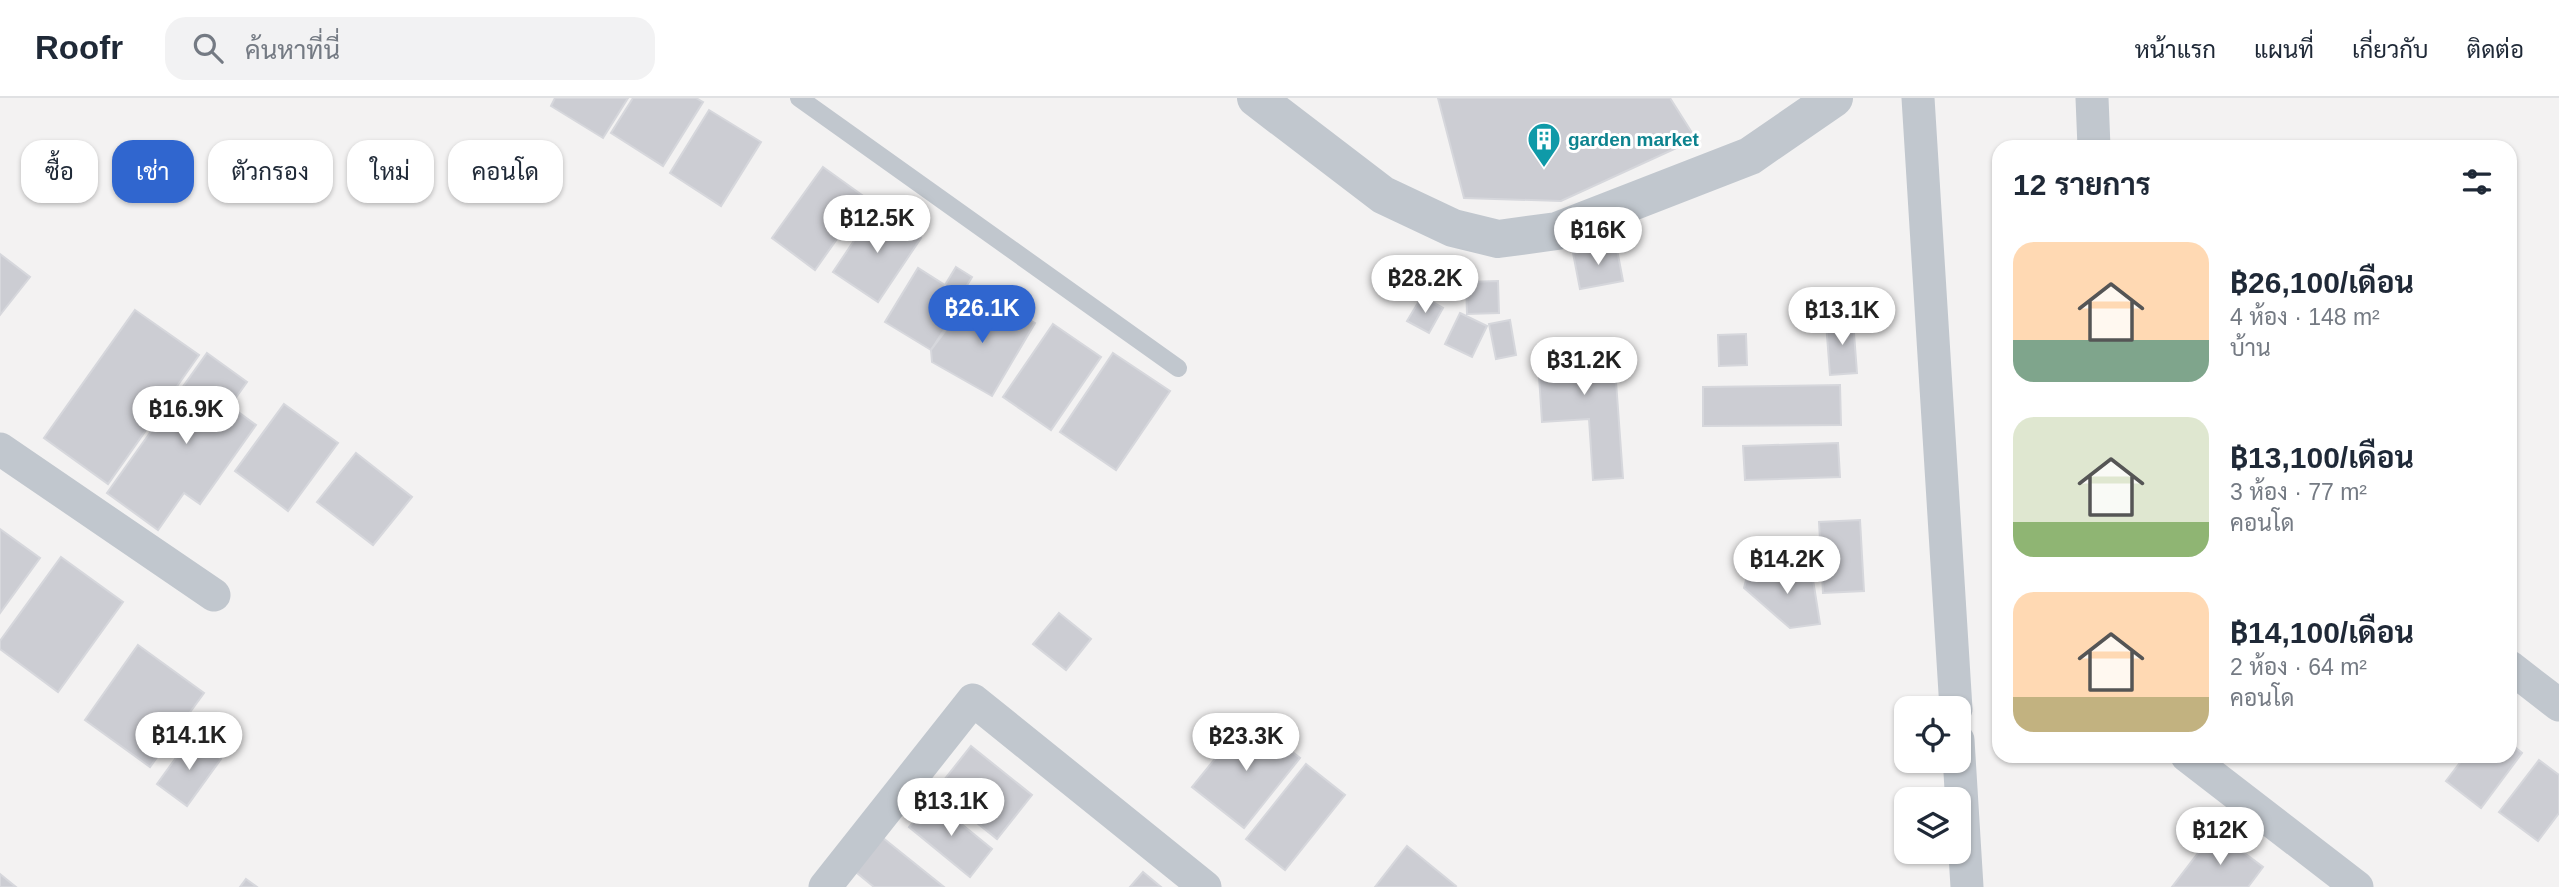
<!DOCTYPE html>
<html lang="th">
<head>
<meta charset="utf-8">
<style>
	:root { --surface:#fff; --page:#f2f2f3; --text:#1f2937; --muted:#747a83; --line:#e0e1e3; --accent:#3066cf }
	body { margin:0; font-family:Helvetica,Sarabun,sans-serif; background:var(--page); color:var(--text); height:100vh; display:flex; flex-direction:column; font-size:26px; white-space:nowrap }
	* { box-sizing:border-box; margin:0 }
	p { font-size:23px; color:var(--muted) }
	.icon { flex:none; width:38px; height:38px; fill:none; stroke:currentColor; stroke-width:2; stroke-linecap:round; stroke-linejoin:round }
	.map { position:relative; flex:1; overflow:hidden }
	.side { position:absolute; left:1992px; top:42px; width:525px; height:623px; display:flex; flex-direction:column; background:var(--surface); border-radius:21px; box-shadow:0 2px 5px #0004 }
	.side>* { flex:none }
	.top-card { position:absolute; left:21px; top:42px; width:665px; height:63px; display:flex; gap:14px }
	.tools { position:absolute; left:1894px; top:598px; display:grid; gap:14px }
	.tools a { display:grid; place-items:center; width:77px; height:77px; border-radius:14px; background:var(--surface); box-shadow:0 2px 5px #0004; font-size:35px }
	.price { position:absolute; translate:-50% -60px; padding:0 16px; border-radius:24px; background:#fff; color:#222; font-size:23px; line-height:46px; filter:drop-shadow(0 2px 4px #0008) }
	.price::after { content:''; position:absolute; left:50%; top:42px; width:21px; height:16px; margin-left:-10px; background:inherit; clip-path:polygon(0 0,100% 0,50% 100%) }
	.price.on { background:var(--accent); color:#fff }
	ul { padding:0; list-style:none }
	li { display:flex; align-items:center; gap:21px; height:175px; padding:0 21px }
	li span { display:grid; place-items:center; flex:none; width:196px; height:140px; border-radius:21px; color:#555 }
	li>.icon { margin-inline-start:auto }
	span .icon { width:84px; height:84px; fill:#fffc; stroke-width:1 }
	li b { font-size:30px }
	h2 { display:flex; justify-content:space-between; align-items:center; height:84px; padding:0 21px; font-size:30px }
	.pill { padding:0 24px; border-radius:21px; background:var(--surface); box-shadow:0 2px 5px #0004; font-size:24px; line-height:63px }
	.pill.on { background:var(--accent); color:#fff }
	header { display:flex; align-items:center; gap:42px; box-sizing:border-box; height:98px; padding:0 35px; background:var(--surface); border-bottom:2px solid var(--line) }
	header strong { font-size:33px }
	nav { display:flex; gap:38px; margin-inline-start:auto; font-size:24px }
	.search { width:490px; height:63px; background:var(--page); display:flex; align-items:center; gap:18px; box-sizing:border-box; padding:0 24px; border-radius:21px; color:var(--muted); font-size:26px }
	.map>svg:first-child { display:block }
	.building { fill:#cccdd3; stroke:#d6d7dc; stroke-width:2 }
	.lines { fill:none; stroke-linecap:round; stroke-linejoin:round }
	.service { stroke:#c1c7ce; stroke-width:18 }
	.minor { stroke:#c1c7ce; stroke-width:33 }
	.tertiary { stroke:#c1c7ce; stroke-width:38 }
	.labels { text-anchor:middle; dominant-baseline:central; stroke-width:6; stroke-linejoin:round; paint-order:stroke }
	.culture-label { font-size:19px; font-weight:bold; fill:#0d838f; stroke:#fff; text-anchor:start }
</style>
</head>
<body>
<header>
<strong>Roofr</strong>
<div class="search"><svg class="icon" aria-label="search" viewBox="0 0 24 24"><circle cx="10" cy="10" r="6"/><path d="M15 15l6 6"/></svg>ค้นหาที่นี่</div>
<nav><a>หน้าแรก</a><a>แผนที่</a><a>เกี่ยวกับ</a><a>ติดต่อ</a></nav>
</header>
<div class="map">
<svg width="2559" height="789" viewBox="0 0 2559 789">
	<rect width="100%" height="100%" fill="#f3f2f2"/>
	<!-- building -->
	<g class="building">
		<path d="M555,0h73l-25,40 -52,-32z"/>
		<path d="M633,0h63l7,4 -40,64 -52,-33z"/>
		<path d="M1438,0h232l26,41 -135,62 -97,-3z"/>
		<path d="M709,12l52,32 -40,64 -51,-33z"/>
		<path d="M823,69l43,31 -51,72 -43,-32z"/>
		<path d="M876,110l45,30 -43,64 -45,-30z"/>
		<path d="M1616,146l7,37 -43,8 -7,-36z"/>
		<path d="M0,156l30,23 -30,38z"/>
		<path d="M956,169l16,10 -17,28 2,5 -26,40 -46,-28 33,-54 27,17z"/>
		<path d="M1498,183l1,32 -32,1 -1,-32z"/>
		<path d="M1422,198l21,12 -14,25 -22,-12z"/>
		<path d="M990,199l45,26 -43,73 -60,-34 -1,-12 33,-44 15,9z"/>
		<path d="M135,212l64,45 -91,129 -64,-46z"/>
		<path d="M1460,215l27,13 -15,31 -27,-13z"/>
		<path d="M1510,222l6,35 -20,4 -7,-35z"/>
		<path d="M1853,222l4,53 -27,2 -4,-53z"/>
		<path d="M1053,226l48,33 -50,73 -48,-33z"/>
		<path d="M1746,236l1,31 -28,1 -1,-31z"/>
		<path d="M1613,242l10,138 -30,2 -4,-61 -47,3 -5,-77z"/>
		<path d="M207,255l40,29 -17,24 26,19 -56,79 -16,-11 -26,37 -51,-37z"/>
		<path d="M1113,255l57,38 -54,79 -56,-38z"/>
		<path d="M1840,287l1,40 -138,1v-39z"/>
		<path d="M284,306l54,39 -50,68 -53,-40z"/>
		<path d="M1838,345l2,34 -95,3 -2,-34z"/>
		<path d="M356,355l56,44 -39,48 -56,-43z"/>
		<path d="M1860,422l4,71 -41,2 -4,-71z"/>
		<path d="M0,431l40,29 -40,55z"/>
		<path d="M61,459l62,45 -65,90 -58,-43v-8z"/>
		<path d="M1811,469l9,57 -30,4 -46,-40 3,-12z"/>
		<path d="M1059,515l32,26 -25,31 -33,-26z"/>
		<path d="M138,547l66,48 -54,74 -65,-47z"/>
		<path d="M1249,619l51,41 -56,70 -52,-41z"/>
		<path d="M191,639l30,22 -34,47 -30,-22z"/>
		<path d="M2510,645l12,10 -41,55 -35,-27 19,-25h45z"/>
		<path d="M971,648l61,49 -35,44 -61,-49z"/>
		<path d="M2539,662l20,15v38l-21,28 -39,-29z"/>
		<path d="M1306,666l39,31 -60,75 -39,-31z"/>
		<path d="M932,702l60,49 -22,28 -61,-50z"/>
		<path d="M2215,733l48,36 -15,20h-76z"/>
		<path d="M878,736l66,53h-70l-23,-19z"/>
		<path d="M1407,748l49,40 -1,1h-80z"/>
		<path d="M1143,774l18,15h-31z"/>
		<path d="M0,776l16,13h-16z"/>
		<path d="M246,781l11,8h-17z"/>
	</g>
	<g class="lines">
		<!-- service -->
		<path class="service" d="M799,0l379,270"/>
		<!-- minor -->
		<g class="minor">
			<path d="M1918,0l38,611"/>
			<path d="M2092,0l2,49"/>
			<path d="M0,351l214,146"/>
			<path d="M2510,569l49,38"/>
			<path d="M1958,642l9,147"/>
			<path d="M2187,658l170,131"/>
			<path d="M825,789l148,-187 232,187"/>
		</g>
		<!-- tertiary -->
		<path class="tertiary" d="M1256,0l127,97 70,33 45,11 59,-8 193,-75 84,-58"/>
	</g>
	<!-- icons -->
	<defs>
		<symbol id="building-pin" viewBox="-11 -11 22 30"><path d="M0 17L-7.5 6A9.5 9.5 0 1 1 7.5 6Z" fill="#0f9aa8" stroke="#fff"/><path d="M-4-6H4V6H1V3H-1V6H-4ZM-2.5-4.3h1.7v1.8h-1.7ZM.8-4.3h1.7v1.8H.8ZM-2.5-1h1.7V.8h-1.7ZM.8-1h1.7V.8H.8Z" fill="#fff"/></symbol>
	</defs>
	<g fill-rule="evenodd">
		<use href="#building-pin" x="1525" y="22" width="38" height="52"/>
	</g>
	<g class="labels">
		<!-- culture labels -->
		<g class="culture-label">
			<text x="1568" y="41">garden market</text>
		</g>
	</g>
</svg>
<div class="tools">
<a><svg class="icon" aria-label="locate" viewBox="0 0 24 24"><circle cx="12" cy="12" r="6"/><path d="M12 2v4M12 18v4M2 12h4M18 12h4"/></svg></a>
<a><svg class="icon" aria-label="layers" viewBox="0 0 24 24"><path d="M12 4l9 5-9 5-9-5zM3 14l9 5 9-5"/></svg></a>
</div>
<b class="price" style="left:877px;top:157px">฿12.5K</b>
<b class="price" style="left:1598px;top:169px">฿16K</b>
<b class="price" style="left:1425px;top:217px">฿28.2K</b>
<b class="price on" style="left:982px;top:247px">฿26.1K</b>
<b class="price" style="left:1842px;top:249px">฿13.1K</b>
<b class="price" style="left:1584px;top:299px">฿31.2K</b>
<b class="price" style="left:186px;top:348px">฿16.9K</b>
<b class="price" style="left:1787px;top:498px">฿14.2K</b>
<b class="price" style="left:189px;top:674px">฿14.1K</b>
<b class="price" style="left:1246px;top:675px">฿23.3K</b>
<b class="price" style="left:951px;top:740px">฿13.1K</b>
<b class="price" style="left:2220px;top:769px">฿12K</b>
<div class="top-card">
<a class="pill">ซื้อ</a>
<a class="pill on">เช่า</a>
<a class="pill">ตัวกรอง</a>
<a class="pill">ใหม่</a>
<a class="pill">คอนโด</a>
</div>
<section class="side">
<h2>12 รายการ<svg class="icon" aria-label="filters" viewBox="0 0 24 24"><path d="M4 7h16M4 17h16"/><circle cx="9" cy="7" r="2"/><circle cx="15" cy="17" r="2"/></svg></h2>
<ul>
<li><span style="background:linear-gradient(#ffd9b3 70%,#7fa58c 0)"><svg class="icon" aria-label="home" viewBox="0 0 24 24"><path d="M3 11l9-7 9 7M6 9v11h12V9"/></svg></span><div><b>฿26,100/เดือน</b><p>4 ห้อง · 148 m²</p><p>บ้าน</p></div></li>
<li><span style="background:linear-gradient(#dfe7d0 75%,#8fb573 0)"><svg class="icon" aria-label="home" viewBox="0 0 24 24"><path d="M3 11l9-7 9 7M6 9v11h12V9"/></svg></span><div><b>฿13,100/เดือน</b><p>3 ห้อง · 77 m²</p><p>คอนโด</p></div></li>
<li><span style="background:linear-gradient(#ffd9b3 75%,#c2b280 0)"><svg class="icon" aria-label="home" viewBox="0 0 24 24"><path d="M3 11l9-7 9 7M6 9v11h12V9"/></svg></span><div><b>฿14,100/เดือน</b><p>2 ห้อง · 64 m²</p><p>คอนโด</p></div></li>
</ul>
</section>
</div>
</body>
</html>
